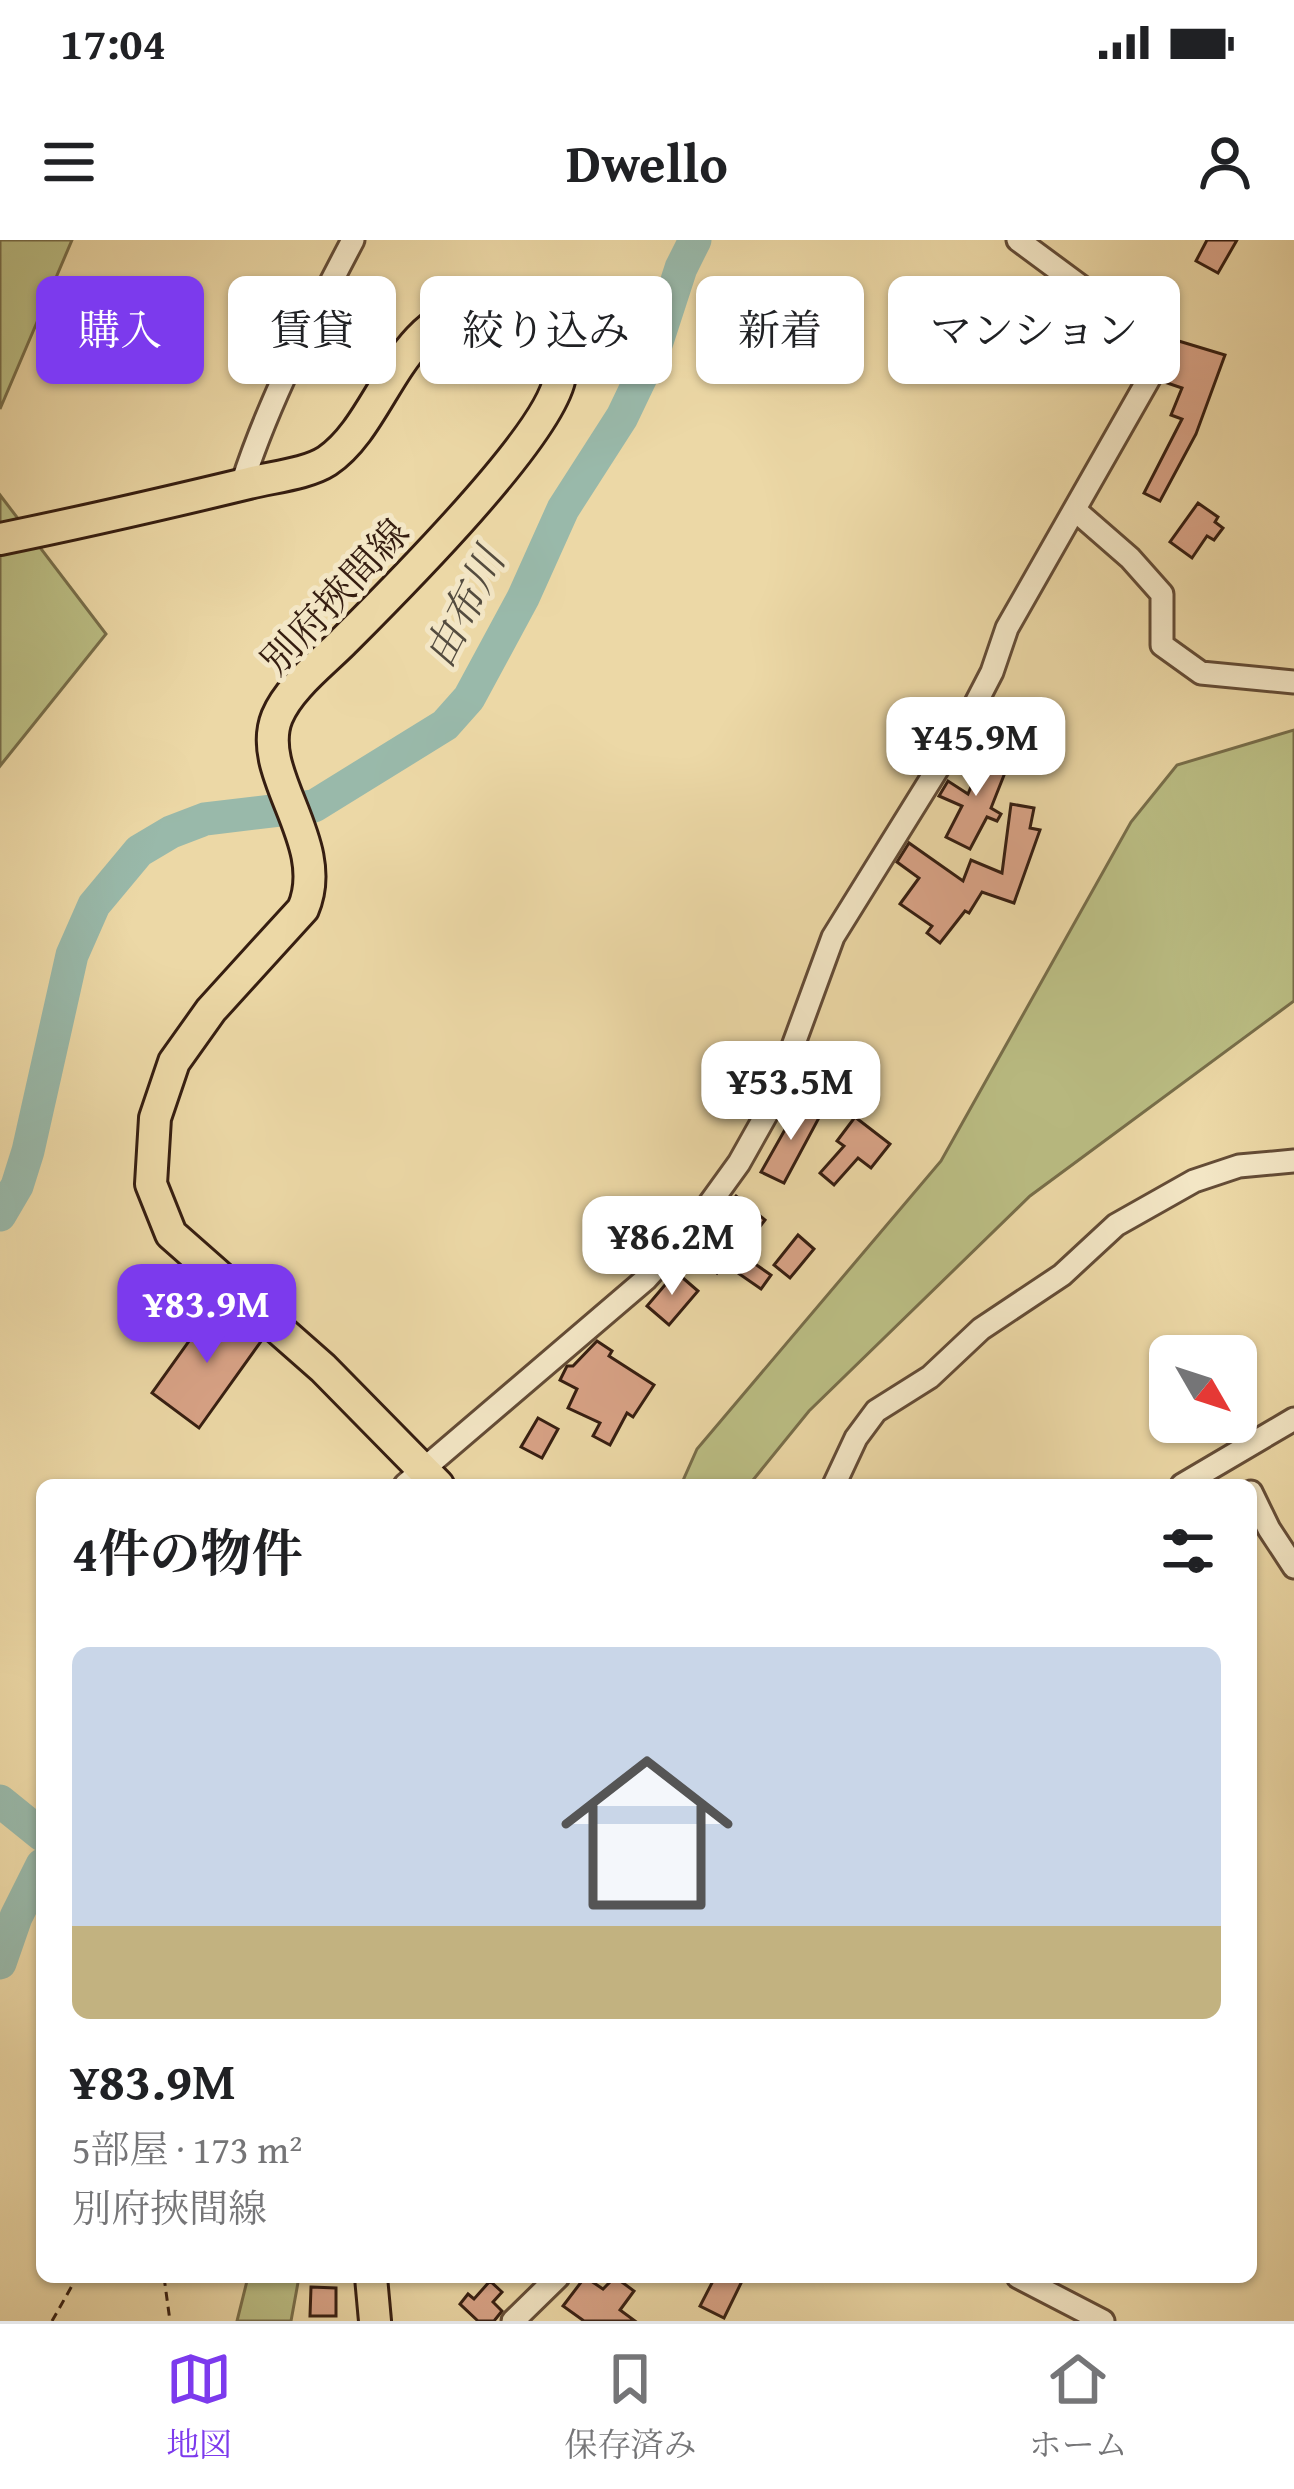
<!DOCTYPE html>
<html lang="ja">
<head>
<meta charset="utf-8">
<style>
	:root { --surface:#fff; --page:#f2f2f2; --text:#202124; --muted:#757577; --line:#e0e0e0; --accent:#7c3aed }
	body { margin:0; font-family:"Gentium Book Plus","Noto Serif JP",serif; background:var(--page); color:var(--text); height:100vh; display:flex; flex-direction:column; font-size:45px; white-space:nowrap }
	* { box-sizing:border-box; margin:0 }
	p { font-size:39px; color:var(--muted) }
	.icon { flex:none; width:66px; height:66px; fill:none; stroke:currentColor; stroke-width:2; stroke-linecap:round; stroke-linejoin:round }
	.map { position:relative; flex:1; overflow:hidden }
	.sheet { position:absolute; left:36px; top:1239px; width:1221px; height:804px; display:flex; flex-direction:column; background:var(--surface); border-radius:18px; box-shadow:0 3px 9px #0004 }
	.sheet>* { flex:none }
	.hud { position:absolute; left:36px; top:36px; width:1224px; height:108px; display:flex; gap:24px }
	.needle { width:78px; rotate:129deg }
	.tools { position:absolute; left:1149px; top:1095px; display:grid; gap:24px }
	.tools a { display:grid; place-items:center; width:108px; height:108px; border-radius:18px; background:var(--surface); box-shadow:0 3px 9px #0004; font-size:60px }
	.price { position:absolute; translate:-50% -102px; padding:0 27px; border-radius:24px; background:#fff; color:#222; font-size:39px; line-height:78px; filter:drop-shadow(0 3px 6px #0008) }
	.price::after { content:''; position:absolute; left:50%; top:72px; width:36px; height:27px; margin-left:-18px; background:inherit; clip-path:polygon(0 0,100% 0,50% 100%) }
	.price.on { background:var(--accent); color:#fff }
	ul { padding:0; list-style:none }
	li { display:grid; align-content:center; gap:24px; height:636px; padding:0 36px }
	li+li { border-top:3px solid var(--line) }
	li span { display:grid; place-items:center; height:372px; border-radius:18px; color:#555 }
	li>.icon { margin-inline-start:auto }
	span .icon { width:216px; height:216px; fill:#fffc; stroke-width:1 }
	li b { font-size:51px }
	h2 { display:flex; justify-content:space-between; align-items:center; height:144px; padding:0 36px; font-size:51px }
	.pill { padding:0 42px; border-radius:18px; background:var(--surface); box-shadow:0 3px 9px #0004; font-size:42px; line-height:108px }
	.pill.on { background:var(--accent); color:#fff }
	.status { display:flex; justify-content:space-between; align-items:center; height:84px; padding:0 60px; background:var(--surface); direction:ltr }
	.status svg { height:33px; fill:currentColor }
	header { display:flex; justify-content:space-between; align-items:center; height:156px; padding:0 36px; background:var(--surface); font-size:54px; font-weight:700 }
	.dock { display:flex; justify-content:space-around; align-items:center; height:168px; border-top:3px solid var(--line); background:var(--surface); font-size:33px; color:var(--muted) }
	.dock a { display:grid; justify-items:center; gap:6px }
	.dock .on { color:var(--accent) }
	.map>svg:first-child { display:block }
	.green { fill:#bbbe84; stroke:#786e4a; stroke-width:3 }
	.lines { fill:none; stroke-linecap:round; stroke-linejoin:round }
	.river { stroke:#99b9aa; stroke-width:33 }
	.building { fill:#d9a387; stroke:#361e11; stroke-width:3 }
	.street-casing { stroke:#644c36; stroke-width:27 }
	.primary-casing { stroke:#361e11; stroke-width:36 }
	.path { stroke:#361e11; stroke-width:3; stroke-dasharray:9 6; stroke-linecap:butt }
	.street { stroke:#f3e6c5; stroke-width:21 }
	.primary { stroke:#ecd8a6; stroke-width:30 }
	.labels { text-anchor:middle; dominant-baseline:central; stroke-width:10; stroke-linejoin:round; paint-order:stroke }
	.street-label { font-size:39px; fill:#361e11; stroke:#f3e6c5 }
	.water-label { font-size:42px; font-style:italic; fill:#544c3f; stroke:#f3e6c5 }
</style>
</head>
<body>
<div class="status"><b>17:04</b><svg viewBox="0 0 49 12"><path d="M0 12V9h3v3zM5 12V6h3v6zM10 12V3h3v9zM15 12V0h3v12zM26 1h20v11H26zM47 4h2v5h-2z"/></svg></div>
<header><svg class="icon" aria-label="menu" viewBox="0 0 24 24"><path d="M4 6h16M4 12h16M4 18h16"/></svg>Dwello<svg class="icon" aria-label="person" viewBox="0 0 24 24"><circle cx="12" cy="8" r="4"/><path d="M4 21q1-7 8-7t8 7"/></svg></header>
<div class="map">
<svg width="1294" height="2081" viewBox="0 0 1294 2081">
	<rect width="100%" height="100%" fill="#ecd8a6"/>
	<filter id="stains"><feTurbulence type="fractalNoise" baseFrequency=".00167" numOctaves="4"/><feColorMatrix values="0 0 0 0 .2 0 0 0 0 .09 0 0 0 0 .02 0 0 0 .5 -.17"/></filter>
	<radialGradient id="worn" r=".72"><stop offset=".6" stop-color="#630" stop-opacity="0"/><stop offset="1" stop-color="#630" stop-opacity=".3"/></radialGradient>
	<!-- green -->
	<g class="green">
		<path d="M0,0h72l-72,169z"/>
		<path d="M0,255l106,139 -106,132z"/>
		<path d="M1294,490v271l-264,195 -221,215 -60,74h-68l16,-36 244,-288 190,-339 46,-57z"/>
		<path d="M248,2037h51l-8,44h-54z"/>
	</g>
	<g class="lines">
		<!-- river -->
		<g class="river">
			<path d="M0,975l17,-29 11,-35 44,-196 22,-50 45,-54 32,-19 34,-13 109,-13 131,-81 24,-27 54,-100 40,-89 59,-92 33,-69 26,-80 14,-28"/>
			<path d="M0,1561l42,34"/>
			<path d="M0,1723l16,-46 26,-52"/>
		</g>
	</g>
	<!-- building -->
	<g class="building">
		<path d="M1207,0h30l-19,33 -22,-12z"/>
		<path d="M1172,99l53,16 -29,79 -36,67 -16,-8 38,-74 -11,-4 11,-27 -18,-6 9,-15z"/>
		<path d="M1198,263l20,14 -3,5 8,6 -9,12 -7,-4 -15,22 -22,-16z"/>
		<path d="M987,508l23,12 -19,48 10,6 -4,7 -10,-4 -17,32 -24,-12 16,-31 -23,-10 9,-15 20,13z"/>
		<path d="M1011,564l23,4 -4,20 10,2 -26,73 -32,-11 -13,21 -4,-2 -25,32 -13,-10 5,-7 -32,-22 19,-26 -22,-16 12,-19 54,38 8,-21 31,13z"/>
		<path d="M800,863l21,11 -37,69 -23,-11z"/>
		<path d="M855,877l35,27 -19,24 -13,-10 -24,27 -14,-12 24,-27 -7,-5z"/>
		<path d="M736,956l29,24 -26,33 32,22 -10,14 -36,-25 -8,9 -17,-17 34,-36 -11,-8z"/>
		<path d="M798,995l16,14 -24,29 -16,-13z"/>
		<path d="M676,1032l22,19 -29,34 -22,-19z"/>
		<path d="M217,1062l45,38 -63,88 -47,-35z"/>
		<path d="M597,1101l15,10 -3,5 45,29 -21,32 -6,-4 -17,32 -17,-9 7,-13 -32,-15 9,-19 -17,-9 7,-14h6z"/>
		<path d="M538,1178l20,11 -16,29 -21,-11z"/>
		<path d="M585,2037l18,12 12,-12 19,14 -14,19 15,11h-51l-21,-15z"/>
		<path d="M715,2037h29l-20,41 -24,-12z"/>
		<path d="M490,2041l12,11 -9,10 9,9 -8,10h-16l-18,-17 8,-10 6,5z"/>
		<path d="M311,2047l25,1v28h-26z"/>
	</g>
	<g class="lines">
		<defs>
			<g id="street">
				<path d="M242,244c27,-84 70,-166 111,-244"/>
				<path d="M1075,270l55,48 32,36v51l39,28 93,9"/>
				<path d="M405,1245l241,-206 46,-51 47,-65 32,-57 62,-169 131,-211 28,-54 15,-44 152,-267 -3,-19 -138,-102"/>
				<path d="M834,1245l22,-47 20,-27 54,-34 51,-48 81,-54 54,-50 78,-44 45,-15 55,-5"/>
				<path d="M1182,1245l112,-66"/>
				<path d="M1251,1252l18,37 25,38"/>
				<path d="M1018,2037l85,44"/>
				<path d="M513,2081l45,-44"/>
			</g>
			<g id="primary">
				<path d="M0,299c84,-17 166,-36 249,-56 23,-6 58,-9 78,-22 56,-38 68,-139 149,-154 24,-4 40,1 59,15 18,13 28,31 25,54 -8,58 -169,218 -217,266 -21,21 -54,46 -66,75 -23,57 55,125 26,192l-92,101 -37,52 -19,56 -4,66 20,50 152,134 115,117"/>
				<path d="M371,2037l4,44"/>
			</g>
		</defs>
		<!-- street casing -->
		<use href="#street" class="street-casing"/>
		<!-- primary casing -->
		<use href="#primary" class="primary-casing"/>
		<!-- path -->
		<g class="path">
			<path d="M164,2037l6,44"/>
			<path d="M52,2081l25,-44"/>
		</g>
		<!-- street -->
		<use href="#street" class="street"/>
		<!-- primary -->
		<use href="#primary" class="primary"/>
	</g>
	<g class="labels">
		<!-- street labels -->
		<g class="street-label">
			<text transform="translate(334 356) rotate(-47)">別府挾間線</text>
		</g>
		<!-- water labels -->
		<g class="water-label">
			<text transform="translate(463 367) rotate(-63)">由布川</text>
		</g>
	</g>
	<rect width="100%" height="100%" filter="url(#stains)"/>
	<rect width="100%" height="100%" fill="url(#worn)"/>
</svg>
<div class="tools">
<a><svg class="needle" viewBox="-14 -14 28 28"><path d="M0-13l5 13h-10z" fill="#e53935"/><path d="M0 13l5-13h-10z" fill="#757577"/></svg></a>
</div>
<b class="price" style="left:976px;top:559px">¥45.9M</b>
<b class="price" style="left:791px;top:903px">¥53.5M</b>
<b class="price" style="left:672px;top:1058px">¥86.2M</b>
<b class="price on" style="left:207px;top:1126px">¥83.9M</b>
<div class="hud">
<a class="pill on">購入</a>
<a class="pill">賃貸</a>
<a class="pill">絞り込み</a>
<a class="pill">新着</a>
<a class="pill">マンション</a>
</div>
<section class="sheet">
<h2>4件の物件<svg class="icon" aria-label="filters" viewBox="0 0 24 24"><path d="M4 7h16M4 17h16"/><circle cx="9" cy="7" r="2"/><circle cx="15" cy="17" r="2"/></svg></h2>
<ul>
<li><span style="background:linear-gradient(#c9d6e8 75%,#c2b280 0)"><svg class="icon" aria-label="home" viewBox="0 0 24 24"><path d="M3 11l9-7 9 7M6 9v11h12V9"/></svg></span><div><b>¥83.9M</b><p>5部屋 · 173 m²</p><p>別府挾間線</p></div></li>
</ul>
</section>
</div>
<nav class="dock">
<a class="on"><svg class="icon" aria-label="map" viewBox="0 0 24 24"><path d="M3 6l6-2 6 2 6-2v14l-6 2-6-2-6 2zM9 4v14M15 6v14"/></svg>地図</a>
<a><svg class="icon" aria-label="saved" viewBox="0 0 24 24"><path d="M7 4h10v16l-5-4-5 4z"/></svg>保存済み</a>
<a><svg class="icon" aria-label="home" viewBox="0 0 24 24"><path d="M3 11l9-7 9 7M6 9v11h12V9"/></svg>ホーム</a>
</nav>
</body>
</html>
